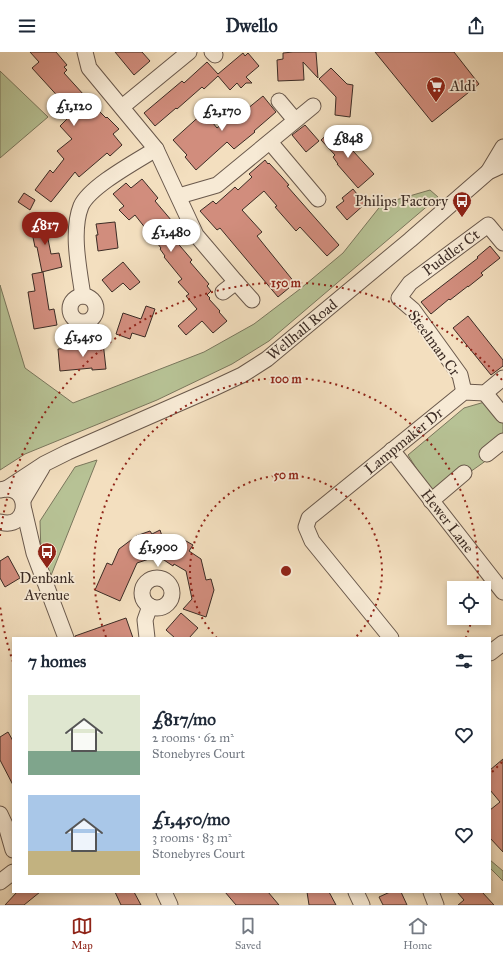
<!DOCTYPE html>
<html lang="en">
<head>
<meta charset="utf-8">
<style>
	:root { --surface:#fff; --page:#f2f2f3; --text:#1f2937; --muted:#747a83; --line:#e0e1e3; --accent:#8f2418 }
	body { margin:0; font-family:"IM FELL Great Primer",serif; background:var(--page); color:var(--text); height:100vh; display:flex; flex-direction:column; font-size:15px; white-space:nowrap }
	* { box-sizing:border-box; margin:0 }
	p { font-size:13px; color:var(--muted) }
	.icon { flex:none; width:22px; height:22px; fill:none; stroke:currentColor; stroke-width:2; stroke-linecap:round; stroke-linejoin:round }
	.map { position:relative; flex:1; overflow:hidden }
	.drawer { position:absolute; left:12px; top:585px; width:479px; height:256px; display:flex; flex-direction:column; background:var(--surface); border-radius:0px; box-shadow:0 2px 6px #0003 }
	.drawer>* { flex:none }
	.fabs { position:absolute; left:447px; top:529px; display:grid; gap:8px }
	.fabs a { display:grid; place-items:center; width:44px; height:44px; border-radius:0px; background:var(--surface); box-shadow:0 2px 6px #0003; font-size:20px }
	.price { position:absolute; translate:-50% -34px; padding:0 9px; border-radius:14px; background:#fff; color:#222; font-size:13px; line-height:26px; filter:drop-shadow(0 1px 2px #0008) }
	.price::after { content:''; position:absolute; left:50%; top:24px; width:12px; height:9px; margin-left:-6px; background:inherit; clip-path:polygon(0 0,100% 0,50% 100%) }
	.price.current { background:var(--accent); color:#fff }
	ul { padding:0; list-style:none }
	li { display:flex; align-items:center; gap:12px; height:100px; padding:0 16px }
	li span { display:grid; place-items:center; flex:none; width:112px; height:80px; border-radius:0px; color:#555 }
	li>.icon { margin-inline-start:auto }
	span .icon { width:48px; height:48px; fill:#fffc; stroke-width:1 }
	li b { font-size:17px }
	h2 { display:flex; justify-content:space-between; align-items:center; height:48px; padding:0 16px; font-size:17px }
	header { display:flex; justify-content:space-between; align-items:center; height:52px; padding:0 16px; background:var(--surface); font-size:18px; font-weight:700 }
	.tab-bar { display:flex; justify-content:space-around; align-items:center; height:56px; border-top:1px solid var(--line); background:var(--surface); font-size:11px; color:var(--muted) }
	.tab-bar a { display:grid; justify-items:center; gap:2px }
	.tab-bar .current { color:var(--accent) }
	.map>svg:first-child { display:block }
	.green { fill:#b7c295; stroke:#7a775d }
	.building { fill:#d18d7d; stroke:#3c2c25 }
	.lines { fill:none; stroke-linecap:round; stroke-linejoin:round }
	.minor-casing { stroke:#6a594c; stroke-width:17 }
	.minor { stroke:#f7ead5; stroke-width:15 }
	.ring { fill:none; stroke:#8f2418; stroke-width:2; stroke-dasharray:2 4 }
	.labels { text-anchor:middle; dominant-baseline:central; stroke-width:3.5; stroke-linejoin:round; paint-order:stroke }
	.poi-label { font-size:15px; fill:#3c2c25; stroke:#f7ead5; text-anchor:start }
	.street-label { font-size:15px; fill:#3c2c25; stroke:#f7ead5 }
	.centre { fill:#8f2418; stroke:#f7ead5; stroke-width:2 }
	.ring-label { font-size:12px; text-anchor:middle; font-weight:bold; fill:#8f2418; stroke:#f7ead5; stroke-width:3.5; stroke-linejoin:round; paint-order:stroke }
</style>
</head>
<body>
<header><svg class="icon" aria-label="menu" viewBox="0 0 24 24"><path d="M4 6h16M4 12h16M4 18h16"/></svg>Dwello<svg class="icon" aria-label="share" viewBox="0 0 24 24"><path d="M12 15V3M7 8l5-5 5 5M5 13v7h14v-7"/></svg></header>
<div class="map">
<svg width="503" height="853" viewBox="0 0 503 853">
	<rect width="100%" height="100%" fill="#f3dfbf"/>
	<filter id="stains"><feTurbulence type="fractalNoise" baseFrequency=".005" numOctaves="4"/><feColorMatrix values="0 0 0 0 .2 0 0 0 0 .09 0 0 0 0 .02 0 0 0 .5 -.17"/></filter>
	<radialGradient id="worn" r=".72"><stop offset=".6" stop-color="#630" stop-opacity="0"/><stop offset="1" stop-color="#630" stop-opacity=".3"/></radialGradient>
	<!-- green -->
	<g class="green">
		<path d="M0,19l48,46 -48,41z"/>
		<path d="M430,138l8,7 -169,144 -37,23 -75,36 -132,54 -25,16v-185l25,83 48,35 131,-51 50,-28 46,-35 43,-36 39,-49z"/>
		<path d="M488,349l15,18v14l-22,20 6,7 -17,12 -8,-7 -31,27 -23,-37 56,-47z"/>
		<path d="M97,408l-47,118 -9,-24 -1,-33 35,-54z"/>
		<path d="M490,808l13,11v10l-13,-13z"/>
	</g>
	<!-- building -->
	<g class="building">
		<path d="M30,0h26l11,13 -3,2 3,3 -3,3 30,33 12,12 1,-1 12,12 -6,5 9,11 -12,11 -3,-3 -28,24 -4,-5 -24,30 -16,-12 15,-20 3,3 11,-14 -7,-8 15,-12 -12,-13 13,-13 -41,-45 7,-6z"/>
		<path d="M115,0h27l8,9 -16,14z"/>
		<path d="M293,0h23l2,26 -15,-16 1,18 -26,1 -1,-21 6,-1v-6z"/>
		<path d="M375,0h79l25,32 -47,38z"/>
		<path d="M243,1l2,3 3,-3 11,13 -13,11 6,6h-6l-5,5 -4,-5 -7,7 -12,-14 -14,13 -2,-2 -25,22 -1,-1 -21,18 -11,-13 38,-32 2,2 23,-21 11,12z"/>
		<path d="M331,16l16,16 6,1 -3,32 -15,-2 1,-18 -17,-18z"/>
		<path d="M263,44l13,16 -22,19 1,1 -21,17 -7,-7 -31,28 -11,-13 2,-2 -14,-15 31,-28 13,16 27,-22 3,3z"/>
		<path d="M305,73l14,16 -13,11 -14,-17z"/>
		<path d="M333,77l41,45 -16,14 -21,-24h1l-5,-7 2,-2 -14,-15z"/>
		<path d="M265,108l3,4 1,-1 13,14 7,8 -2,1 52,59 -12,11 -27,-29 -4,4 -21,-24 2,-1 -13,-15 -22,19 20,22 -5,4 38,47 -17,14 -58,-69 -3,2 -17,-19 13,-10 3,3 19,-17 3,3 14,-13 -3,-3z"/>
		<path d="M142,127l16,19 -3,3 22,26 -8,6 23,27 -2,2 19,22 -2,2 4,5 -4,4 3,3 -1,1 11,12 -1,1 8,9 -14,12 -11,-12 -16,14 -8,-9 19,-17 -11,-13 3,-2 -11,-12 4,-3 -18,-22 1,-1 -5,-7 1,-1 -26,-33 -6,5 -10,-10 5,-4 -11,-12 13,-11 5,5z"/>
		<path d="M353,137l12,15 -18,16 -11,-13 8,-6 -2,-3z"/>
		<path d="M24,141l11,7 -5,10 -12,-8z"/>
		<path d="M49,167l3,14 -5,1 4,20 8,-1 3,14 -20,5 -5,-25h-2l-5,-24z"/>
		<path d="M115,170l3,26 -20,3 -2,-16h2l-2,-11z"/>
		<path d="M490,194l10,12 -19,15 2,2 -15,12v-1l-18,14 -1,-1 -18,15 -10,-12 57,-44 -1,-1z"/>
		<path d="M123,210l17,20 -10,8 -7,-7 -11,9 -10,-12z"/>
		<path d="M43,220l6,38 5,-1 3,16 -23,4 -6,-37 7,-1 -3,-17z"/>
		<path d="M146,254l9,3 -10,28 -13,-4 -2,6 -14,-5 7,-21 18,6z"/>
		<path d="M468,264l35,44v6l-12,9 -38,-47z"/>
		<path d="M103,290l3,27 -14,1v-2l-32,3 -2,-22 32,-3v-2z"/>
		<path d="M160,478l2,6 24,5 7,4 -4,6 12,8 5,21 5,-1 3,11 -8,27 -23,-8 9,-10 -6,-28 -12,-7 -1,2 -15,-10 -21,7 -17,38 -25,-11 12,-27 5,2 7,-16 12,-9 5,-2v-2l14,-5 2,3z"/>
		<path d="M8,504l12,22 -15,9 -5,-9v-17z"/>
		<path d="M181,561l17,15 -9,10h-14l-9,-8z"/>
		<path d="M126,566l7,20h-58v-2z"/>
		<path d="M8,680l5,9v44l-13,-25v-23z"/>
		<path d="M503,707v93l-13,-14v-28l10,-8 -10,-12v-20z"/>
		<path d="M17,840h23l-16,13h-19z"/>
		<path d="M115,840h19l7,13h-20z"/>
		<path d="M225,840h43l11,13h-43z"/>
		<path d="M307,840h22l7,13h-27z"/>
		<path d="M390,840h11l6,13h-24l-4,-8z"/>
		<path d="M457,840h25l12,13h-36l6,-5z"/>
	</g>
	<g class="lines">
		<defs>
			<g id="minor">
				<path d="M85,0l4,16 67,81 40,86 40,47"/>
				<path d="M212,0l3,3"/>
				<path d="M279,49l16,19"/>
				<path d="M122,55l67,-55"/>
				<path d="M270,90l48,57"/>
				<path d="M488,120l15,-25"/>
				<path d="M179,144l38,-11 96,-79"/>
				<path d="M223,240l13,-10 16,18"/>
				<circle cx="83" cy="257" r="13"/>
				<path d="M83,244c-4,-27 -12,-65 -2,-90 9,-20 56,-45 75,-57"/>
				<path id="s1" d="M464,340l-4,-17 -47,-65 -14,-12 11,-15 78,-58 15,18"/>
				<path d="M485,341l18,22"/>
				<path id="s2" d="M392,398l111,142"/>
				<path d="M487,402l16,-13"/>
				<path id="s3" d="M6,437l38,-25 24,-12 144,-63 30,-14 25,-16 143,-119 78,-68 15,-7"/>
				<path d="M0,438c31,-9 31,41 0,32"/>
				<path d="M23,448l19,-32"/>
				<path d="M431,449l33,-28"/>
				<path d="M24,458l10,43 32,85"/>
				<circle cx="157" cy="541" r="15"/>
				<path d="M147,586l-2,-18 5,-14"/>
				<path id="s4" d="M391,586l-79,-97 -6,-14 3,-9 155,-126 21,1 18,-15"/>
				<path d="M490,601l13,-10"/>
				<path d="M0,762l7,15 6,21"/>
				<path d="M0,830l13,-10"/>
				<path d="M164,840l6,13"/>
				<path d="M356,840l6,13"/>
				<path d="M431,840l5,13"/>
			</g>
		</defs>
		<!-- minor casing -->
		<use href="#minor" class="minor-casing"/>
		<!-- minor -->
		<use href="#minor" class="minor"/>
	</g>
	<!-- distance rings -->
	<g class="ring">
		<path d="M217 586A96 96 0 1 1 355 586"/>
		<path d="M472 567A192 192 0 0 1 466 585M106 585A192 192 0 1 1 477 536"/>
		<path d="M502 710A288 288 0 0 1 491 721M13 610A288 288 0 0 1 0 554M0 484A288 288 0 0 1 502 328"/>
	</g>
	<!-- icons -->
	<defs>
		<symbol id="supermarket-pin" viewBox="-11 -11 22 30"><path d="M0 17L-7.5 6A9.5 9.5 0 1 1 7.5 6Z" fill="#8f2418" stroke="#f7ead5"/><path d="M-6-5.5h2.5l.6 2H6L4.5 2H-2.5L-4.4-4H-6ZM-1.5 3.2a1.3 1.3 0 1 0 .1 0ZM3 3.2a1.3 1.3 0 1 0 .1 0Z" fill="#fff"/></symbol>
		<symbol id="bus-pin" viewBox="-11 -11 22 30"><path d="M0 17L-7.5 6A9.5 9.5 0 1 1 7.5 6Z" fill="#8f2418" stroke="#f7ead5"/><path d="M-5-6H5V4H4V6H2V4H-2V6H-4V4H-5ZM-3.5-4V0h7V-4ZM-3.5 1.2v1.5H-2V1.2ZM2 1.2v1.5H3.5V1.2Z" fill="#fff"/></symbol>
	</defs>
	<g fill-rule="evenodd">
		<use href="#supermarket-pin" x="425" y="23" width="22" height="30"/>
		<use href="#bus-pin" x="451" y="138" width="22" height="30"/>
		<use href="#bus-pin" x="36" y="489" width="22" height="30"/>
	</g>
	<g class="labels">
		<!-- poi labels -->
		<g class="poi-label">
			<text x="450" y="34">Aldi</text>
			<text x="448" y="149" text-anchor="end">Philips Factory</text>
			<text x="47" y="526" text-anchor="middle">Denbank<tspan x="47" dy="17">Avenue</tspan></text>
		</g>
		<!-- street labels -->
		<g class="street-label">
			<text stroke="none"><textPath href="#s1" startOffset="186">Puddler Ct</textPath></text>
			<text stroke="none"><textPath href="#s3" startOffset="338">Wellhall Road</textPath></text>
			<text transform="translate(434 291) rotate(54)">Steelman Cr</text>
			<text stroke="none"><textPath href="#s4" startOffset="272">Lampmaker Dr</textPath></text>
			<text stroke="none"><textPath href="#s2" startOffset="90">Hewer Lane</textPath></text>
		</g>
	</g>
	<circle cx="286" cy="519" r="6" class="centre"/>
	<g class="ring-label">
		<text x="286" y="235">150 m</text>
		<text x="286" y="331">100 m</text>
		<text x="286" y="427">50 m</text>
	</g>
	<rect width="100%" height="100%" filter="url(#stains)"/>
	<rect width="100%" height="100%" fill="url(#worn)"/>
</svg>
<div class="fabs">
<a><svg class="icon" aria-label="locate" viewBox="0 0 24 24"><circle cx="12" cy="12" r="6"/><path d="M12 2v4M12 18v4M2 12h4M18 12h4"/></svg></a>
</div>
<b class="price" style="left:74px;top:75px">£1,120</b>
<b class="price" style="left:222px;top:80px">£2,170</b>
<b class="price" style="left:348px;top:107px">£848</b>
<b class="price current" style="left:45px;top:194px">£817</b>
<b class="price" style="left:171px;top:201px">£1,480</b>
<b class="price" style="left:83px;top:306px">£1,450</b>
<b class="price" style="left:158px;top:516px">£1,900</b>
<section class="drawer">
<h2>7 homes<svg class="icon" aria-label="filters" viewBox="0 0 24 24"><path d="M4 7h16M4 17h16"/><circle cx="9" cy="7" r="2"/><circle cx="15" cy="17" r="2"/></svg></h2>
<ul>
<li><span style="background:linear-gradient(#dfe7d0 70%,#7fa58c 0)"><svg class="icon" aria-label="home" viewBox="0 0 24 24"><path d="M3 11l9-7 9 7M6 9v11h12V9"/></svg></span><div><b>£817/mo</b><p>2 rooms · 62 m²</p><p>Stonebyres Court</p></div><svg class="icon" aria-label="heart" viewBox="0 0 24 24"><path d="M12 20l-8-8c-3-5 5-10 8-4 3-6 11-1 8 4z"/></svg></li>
<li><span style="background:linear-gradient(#a9c7e8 70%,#c2b280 0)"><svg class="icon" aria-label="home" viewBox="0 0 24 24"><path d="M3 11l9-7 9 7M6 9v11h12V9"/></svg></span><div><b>£1,450/mo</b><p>3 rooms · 83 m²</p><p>Stonebyres Court</p></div><svg class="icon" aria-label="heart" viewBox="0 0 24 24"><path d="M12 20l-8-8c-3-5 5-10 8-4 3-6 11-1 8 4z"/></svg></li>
</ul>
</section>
</div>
<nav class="tab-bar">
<a class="current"><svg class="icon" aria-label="map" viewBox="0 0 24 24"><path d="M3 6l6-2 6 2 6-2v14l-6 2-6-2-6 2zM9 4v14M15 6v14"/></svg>Map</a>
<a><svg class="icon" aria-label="saved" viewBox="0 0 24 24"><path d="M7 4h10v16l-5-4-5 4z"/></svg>Saved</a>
<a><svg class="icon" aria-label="home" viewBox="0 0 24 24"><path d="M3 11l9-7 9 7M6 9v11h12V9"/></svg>Home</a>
</nav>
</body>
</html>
